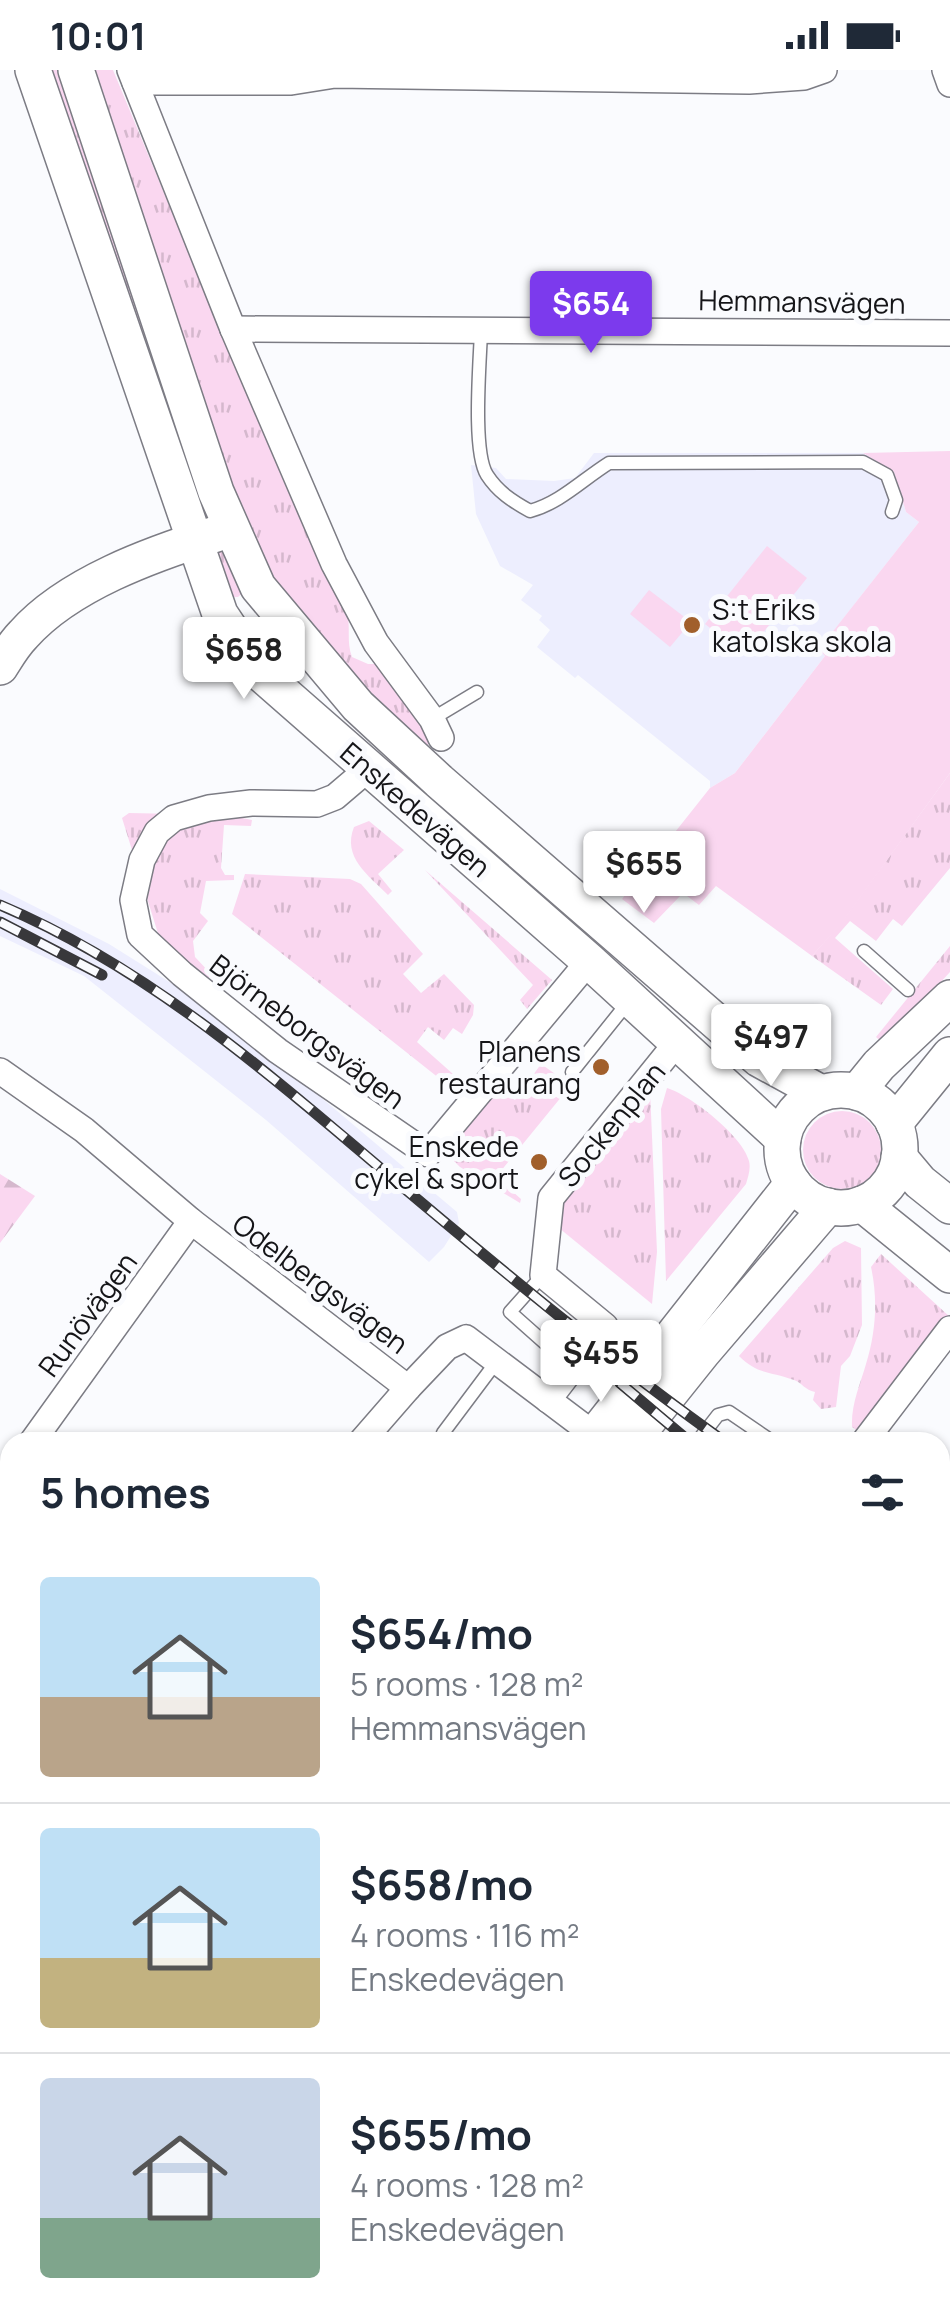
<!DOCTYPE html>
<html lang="en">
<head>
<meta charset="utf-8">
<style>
	:root { --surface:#fff; --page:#f2f2f3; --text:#1f2937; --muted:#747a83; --line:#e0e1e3; --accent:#7c3aed }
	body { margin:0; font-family:Manrope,sans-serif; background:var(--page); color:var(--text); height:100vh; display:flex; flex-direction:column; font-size:38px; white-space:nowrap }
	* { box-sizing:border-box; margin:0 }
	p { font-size:32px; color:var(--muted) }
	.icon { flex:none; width:55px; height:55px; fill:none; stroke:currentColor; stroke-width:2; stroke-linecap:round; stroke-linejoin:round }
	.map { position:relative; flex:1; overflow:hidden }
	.drawer { position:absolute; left:0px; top:1362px; width:950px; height:892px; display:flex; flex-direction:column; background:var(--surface); border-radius:30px 30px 0 0; box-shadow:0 2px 8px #0004 }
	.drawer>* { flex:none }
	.price { position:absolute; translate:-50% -85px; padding:0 22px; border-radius:10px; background:#fff; color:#222; font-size:32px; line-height:65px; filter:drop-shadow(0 2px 5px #0008) }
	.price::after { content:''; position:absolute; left:50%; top:60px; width:30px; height:22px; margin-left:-15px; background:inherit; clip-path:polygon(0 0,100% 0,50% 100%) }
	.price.on { background:var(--accent); color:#fff }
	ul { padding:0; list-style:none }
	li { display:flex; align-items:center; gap:30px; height:250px; padding:0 40px }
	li+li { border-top:2px solid var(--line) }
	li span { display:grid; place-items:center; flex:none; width:280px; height:200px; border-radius:10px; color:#555 }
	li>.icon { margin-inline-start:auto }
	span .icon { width:120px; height:120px; fill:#fffc; stroke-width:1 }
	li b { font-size:42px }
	h2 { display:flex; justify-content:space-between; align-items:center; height:120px; padding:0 40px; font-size:42px }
	.status { display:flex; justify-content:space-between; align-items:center; height:70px; padding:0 50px; background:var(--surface); direction:ltr }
	.status svg { height:28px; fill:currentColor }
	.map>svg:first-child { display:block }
	.built { fill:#edeefe }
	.grass { fill:url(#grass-tufts) }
	.forest { fill:url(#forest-firs) }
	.park { fill:#fad7f0 }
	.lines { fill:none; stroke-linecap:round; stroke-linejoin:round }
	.lane-casing { stroke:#7c7c84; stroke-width:15 }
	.street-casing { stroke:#7c7c84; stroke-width:28 }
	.secondary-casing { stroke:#7c7c84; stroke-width:38 }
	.lane { stroke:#fff; stroke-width:12 }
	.street { stroke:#fff; stroke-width:25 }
	.secondary { stroke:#fff; stroke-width:35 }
	.rail-casing { stroke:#38383b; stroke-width:11 }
	.rail { stroke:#fafbfe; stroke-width:8; stroke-dasharray:22; stroke-linecap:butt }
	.poi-dot { fill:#a15f2b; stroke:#fafbfe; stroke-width:4 }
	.labels { text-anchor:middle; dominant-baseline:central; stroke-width:10; stroke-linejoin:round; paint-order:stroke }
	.street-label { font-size:28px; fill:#151518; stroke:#fafbfe }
	.poi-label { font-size:28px; fill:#151518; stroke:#fafbfe; text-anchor:end }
</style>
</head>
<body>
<div class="status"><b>10:01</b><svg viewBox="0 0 49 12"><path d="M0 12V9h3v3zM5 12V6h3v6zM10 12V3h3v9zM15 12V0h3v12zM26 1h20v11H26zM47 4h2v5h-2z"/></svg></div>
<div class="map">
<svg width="950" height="2254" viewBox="0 0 950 2254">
	<defs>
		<pattern id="grass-tufts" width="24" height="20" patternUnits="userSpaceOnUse" patternTransform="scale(2.5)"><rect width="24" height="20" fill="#fad7f0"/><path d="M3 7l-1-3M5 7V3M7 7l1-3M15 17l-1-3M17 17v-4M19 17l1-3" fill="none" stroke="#d5b8cd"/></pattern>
		<pattern id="forest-firs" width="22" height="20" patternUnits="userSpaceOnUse" patternTransform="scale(2.5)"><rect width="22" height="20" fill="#fad7f0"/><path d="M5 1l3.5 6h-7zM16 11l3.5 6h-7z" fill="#d5b8cd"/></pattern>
	</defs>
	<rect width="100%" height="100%" fill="#fafbfe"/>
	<!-- built -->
	<g class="built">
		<path d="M594,383h269l31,19 12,40 13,10 -99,126 5,8 -90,117 -25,15v-7l-132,-106 -3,3 -38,-31 13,-17 -11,-10 3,-4 -21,-16 12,-15 -33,-19 -24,-52 -5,-49 25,3 10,11 48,2 21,-3z"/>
		<path d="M0,819l109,55 86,54 72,54 190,160 2,11 -15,24 -15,15 -163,-142 -182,-144 -84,-40z"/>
		<path d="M940,1723l10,13v294l-10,1z"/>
	</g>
	<!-- grass -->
	<g class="grass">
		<path d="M46,0h17l183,520 -8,7h-6z"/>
		<path d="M92,0h21l173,417 61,125c4,16 -1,29 5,45l16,7h13l53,73 -7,9 -23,-16 -72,-71 -46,-58 -33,-61 -31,-81z"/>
		<path d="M950,703v95l-48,58 -9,-7 -17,22 -26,-20 -15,17 58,51 -12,16 -69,-49 29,-33z"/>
		<path d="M129,743l99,2 24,5 -1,6 -27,-1 -3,43 4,7h9v5l-28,1 -6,32 8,8 -15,20 2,16 16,17 -5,7 -45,-38 -39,-125z"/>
		<path d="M369,751l35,29 -26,24 14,17 -4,4c-20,-20 -46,-38 -34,-68z"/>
		<path d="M425,800l127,110 -25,29 -7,-9 13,-15z"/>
		<path d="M245,804l105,5 11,5 62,70 -20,20 18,19 23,-19 30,31 -1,10 -11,19 -9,-6 -9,12 -16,-13 -11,15 45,40 2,8 -5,4 -227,-180z"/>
		<path d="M950,876v26l-66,72 -8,-7z"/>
		<path d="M541,994l30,21 -75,92 25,22 -1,4 -60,-36 -13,-13 2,-9 48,-57 18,12z"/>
		<path d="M667,1018c23,7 76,48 82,73 2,8 -1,16 -3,23l-80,97 -5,-172z"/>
		<path d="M650,1020l7,162 -5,52 -93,-76 5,-31z"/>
		<circle cx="842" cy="1080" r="39"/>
		<path d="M845,1171l16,7 1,77 -12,31 -9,10 -5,41 -15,2 -8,-9 2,-8c-10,-2 -13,-9 -21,-12 -24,-9 -36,-5 -55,-24l94,-108z"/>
		<path d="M881,1184l69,63 -91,115 -7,-5c-1,-23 8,-42 14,-63 10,-32 12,-65 5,-97z"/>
		<path d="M950,2090v164h-110l-7,-9h107v-151z"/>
	</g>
	<!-- forest -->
	<path class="forest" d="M0,1104l35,22 -35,47z"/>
	<!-- park -->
	<g class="park">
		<path d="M950,381v322l-109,151 -29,32 -96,-70 -17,19 -16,-12 -29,30 -32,-24 88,-111 25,-15 90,-117 -6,-7 100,-127 -13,-10 -12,-40 -31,-19z"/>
		<path d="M767,476l40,32 -62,77 -40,-31z"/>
		<path d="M649,520l42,32 -21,25 -40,-33z"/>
		<path d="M458,2245h193l8,9h-210z"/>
	</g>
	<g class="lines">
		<defs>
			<g id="lane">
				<path d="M481,261c-1,31 -9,120 6,144 11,17 25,26 43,36 30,-8 52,-31 79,-48l254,-1 24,13 9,25 -4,12"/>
				<path d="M432,649l45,-27"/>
				<path d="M864,881l44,39"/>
				<path d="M572,1002l57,-71"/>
				<path d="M543,1205l-33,37 63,56"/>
				<path d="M443,1363l54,-72"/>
				<path d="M697,1372l21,-27 11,-3 44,30"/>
			</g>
			<g id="street">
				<path d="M130,0l103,259 101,235 42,79 56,76 9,19"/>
				<path d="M945,0l5,14"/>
				<path d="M135,12h156l44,-7 414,6 55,-4 20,-7"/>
				<path d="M233,259l717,4"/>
				<path d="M369,698l-34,29 -18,7 -66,-1 -42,5 -35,10 -17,14 -15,28 -9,40 7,35 42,39 96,77 150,103 161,-193"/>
				<path d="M0,1001l84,59 107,91 217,167 39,-41 19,-9 138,104"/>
				<path d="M548,1330l57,-74 -62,-51 8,-77 127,-157"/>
				<path d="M32,1372l159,-221"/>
				<path d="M361,1372l47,-54"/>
				<path d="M864,1372l86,-113"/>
				<path d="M0,1416l10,-14"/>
				<path d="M0,1735l10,-7"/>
				<path d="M0,2160l10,-6"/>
				<path d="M664,2245l7,9"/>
				<path d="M279,2254l10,-9"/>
			</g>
			<g id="secondary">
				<path d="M33,0l187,544 38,57 331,290 194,178"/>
				<path d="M76,0l140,422 42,95 100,119 81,75 320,278 62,34"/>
				<path d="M0,597c7,-11 14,-23 23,-32 45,-51 129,-81 193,-101"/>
				<circle cx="841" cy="1079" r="59"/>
				<path d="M857,1022l22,-27 71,-67"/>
				<path d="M894,1054l56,-69"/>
				<path d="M899,1087l21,25 30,24"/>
				<path d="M862,1134l88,71"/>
				<path d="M589,1372l204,-259"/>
				<path d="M631,1372l72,-90 125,-146"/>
				<path d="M0,1928l10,-6"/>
			</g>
		</defs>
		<!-- lane casing -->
		<use href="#lane" class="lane-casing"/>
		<!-- street casing -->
		<use href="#street" class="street-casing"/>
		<!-- secondary casing -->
		<use href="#secondary" class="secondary-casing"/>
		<!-- lane -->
		<use href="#lane" class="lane"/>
		<!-- street -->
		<use href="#street" class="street"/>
		<!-- secondary -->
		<use href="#secondary" class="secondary"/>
		<defs>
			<g id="rail">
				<path d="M0,835c150,63 275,174 398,278 107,90 213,178 327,259"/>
				<path d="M0,852l102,53"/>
				<path d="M620,1313l70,59"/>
				<path d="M940,1529l10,8"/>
				<path d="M940,1578l10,8"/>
			</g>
		</defs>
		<!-- rail casing -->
		<use href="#rail" class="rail-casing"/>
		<!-- rail -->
		<use href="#rail" class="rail"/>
	</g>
	<!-- markers -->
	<g class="poi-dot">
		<circle cx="692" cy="555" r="10"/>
		<circle cx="601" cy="997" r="10"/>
		<circle cx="539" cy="1092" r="10"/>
	</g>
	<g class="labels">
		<!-- street labels -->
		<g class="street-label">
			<text transform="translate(802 231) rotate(1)">Hemmansvägen</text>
			<text transform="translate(416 739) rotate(41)">Enskedevägen</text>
			<text transform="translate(308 961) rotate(37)">Björneborgsvägen</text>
			<text transform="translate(611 1054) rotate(-51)">Sockenplan</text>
			<text transform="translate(321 1213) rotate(37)">Odelbergsvägen</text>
			<text transform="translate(87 1244) rotate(-54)">Runövägen</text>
		</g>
		<!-- poi labels -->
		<g class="poi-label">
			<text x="712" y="539" text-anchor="start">S:t Eriks<tspan x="712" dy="32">katolska skola</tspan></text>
			<text x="581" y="981">Planens<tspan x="581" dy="32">restaurang</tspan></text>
			<text x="519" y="1076">Enskede<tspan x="519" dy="32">cykel &amp; sport</tspan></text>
		</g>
	</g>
</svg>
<b class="price on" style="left:591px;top:286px">$654</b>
<b class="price" style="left:244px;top:632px">$658</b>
<b class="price" style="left:644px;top:846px">$655</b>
<b class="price" style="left:771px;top:1019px">$497</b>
<b class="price" style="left:601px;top:1335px">$455</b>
<section class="drawer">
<h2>5 homes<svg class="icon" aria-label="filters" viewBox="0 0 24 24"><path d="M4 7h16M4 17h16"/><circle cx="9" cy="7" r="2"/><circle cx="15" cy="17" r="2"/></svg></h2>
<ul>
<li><span style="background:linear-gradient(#bfe0f5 60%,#b9a48a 0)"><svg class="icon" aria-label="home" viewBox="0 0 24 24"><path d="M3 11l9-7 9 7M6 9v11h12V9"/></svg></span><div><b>$654/mo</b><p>5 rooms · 128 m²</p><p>Hemmansvägen</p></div></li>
<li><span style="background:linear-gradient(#bfe0f5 65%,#c2b280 0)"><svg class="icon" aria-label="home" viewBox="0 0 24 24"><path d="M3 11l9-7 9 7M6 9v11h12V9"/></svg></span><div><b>$658/mo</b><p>4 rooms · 116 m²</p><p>Enskedevägen</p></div></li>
<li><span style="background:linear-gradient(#c9d6e8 70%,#7fa58c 0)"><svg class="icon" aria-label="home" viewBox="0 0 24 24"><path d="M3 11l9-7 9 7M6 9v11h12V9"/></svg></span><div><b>$655/mo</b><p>4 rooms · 128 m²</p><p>Enskedevägen</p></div></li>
</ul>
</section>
</div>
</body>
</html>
